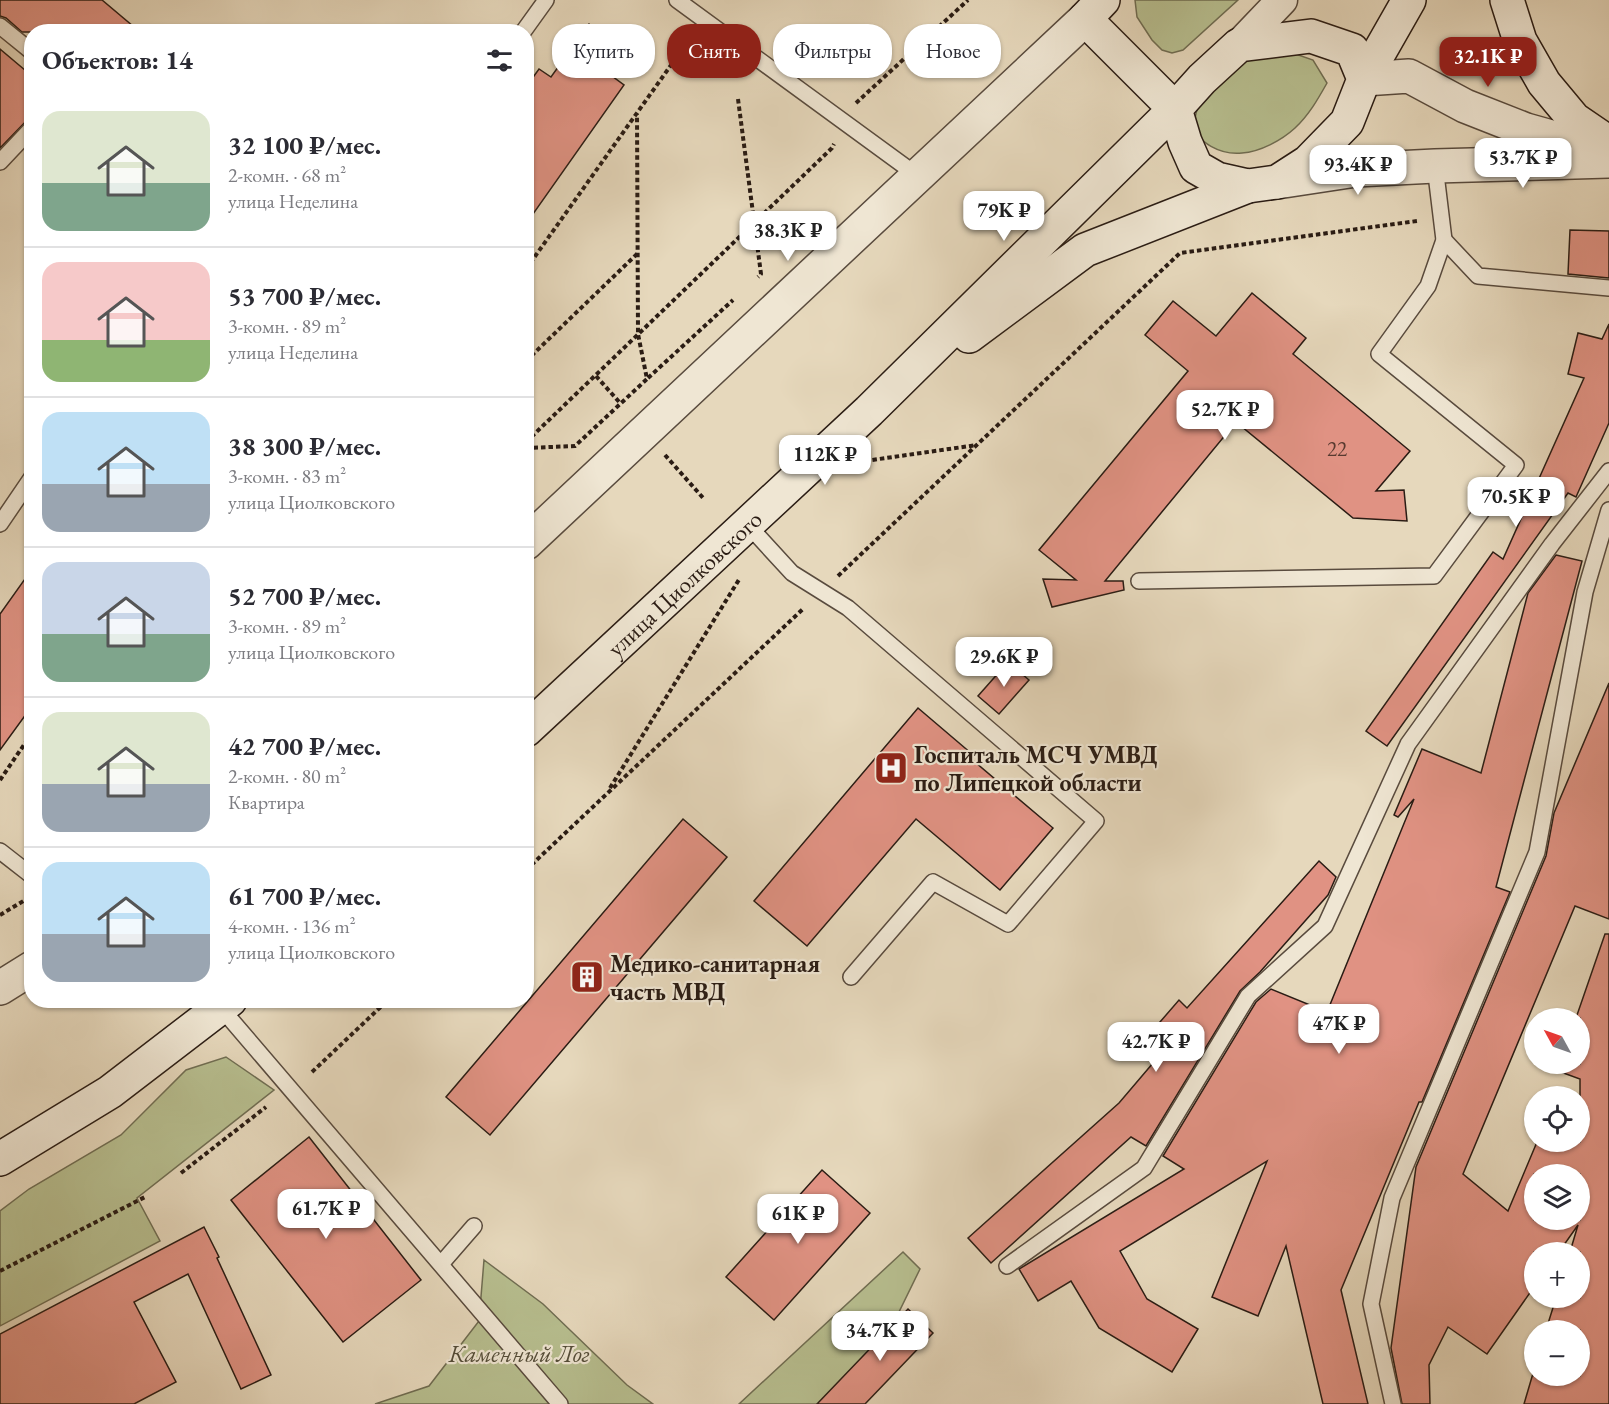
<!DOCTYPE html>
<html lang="ru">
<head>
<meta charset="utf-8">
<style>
	:root { --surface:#fff; --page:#f2f2f3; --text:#2b2b33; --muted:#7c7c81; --line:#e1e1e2; --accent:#8f2418 }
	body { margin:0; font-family:"EB Garamond",serif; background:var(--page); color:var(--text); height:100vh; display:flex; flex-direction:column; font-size:22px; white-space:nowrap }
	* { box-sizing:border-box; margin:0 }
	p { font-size:20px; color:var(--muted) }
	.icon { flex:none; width:33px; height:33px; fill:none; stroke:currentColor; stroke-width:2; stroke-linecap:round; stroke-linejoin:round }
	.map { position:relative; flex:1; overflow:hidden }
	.side { position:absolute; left:24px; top:24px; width:510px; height:984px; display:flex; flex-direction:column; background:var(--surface); border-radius:24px; box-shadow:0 2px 4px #0004 }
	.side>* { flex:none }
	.top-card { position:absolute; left:552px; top:24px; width:570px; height:54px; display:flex; gap:12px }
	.needle { width:39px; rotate:310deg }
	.tools { position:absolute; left:1524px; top:1008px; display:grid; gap:12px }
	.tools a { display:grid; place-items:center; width:66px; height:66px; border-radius:50%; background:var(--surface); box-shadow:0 2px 4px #0004; font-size:30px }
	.price { position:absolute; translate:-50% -51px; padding:0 14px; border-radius:12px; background:#fff; color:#222; font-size:20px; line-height:39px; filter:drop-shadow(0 2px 3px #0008) }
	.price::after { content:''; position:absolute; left:50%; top:36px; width:18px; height:14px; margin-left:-9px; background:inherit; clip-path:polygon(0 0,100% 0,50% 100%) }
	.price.on { background:var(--accent); color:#fff }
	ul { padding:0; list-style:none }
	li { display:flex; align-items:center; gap:18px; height:150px; padding:0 18px }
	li+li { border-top:2px solid var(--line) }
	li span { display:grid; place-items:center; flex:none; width:168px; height:120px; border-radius:18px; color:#555 }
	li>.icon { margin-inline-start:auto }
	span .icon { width:72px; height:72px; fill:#fffc; stroke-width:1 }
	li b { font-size:26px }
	h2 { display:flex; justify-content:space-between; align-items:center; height:72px; padding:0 18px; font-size:26px }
	.tag { padding:0 21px; border-radius:24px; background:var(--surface); box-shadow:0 2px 4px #0004; font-size:21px; line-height:54px }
	.tag.on { background:var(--accent); color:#fff }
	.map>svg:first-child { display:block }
	.green { fill:#b7be8f; stroke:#706d52; stroke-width:1.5 }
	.building { fill:#e09283; stroke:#2a1c14; stroke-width:1.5; fill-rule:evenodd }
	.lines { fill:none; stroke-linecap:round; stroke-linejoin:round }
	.service-casing { stroke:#594b3e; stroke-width:18 }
	.minor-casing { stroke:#594b3e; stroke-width:33 }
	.tertiary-casing { stroke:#594b3e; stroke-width:36 }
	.secondary-casing { stroke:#2a1c14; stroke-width:36 }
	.path { stroke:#2a1c14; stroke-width:4; stroke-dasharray:4.5 3; stroke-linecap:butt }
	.service { stroke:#efe6d3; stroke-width:15 }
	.minor { stroke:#efe6d3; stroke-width:30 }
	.tertiary { stroke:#efe6d3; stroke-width:33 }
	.secondary { stroke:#efe6d3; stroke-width:33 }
	.labels { text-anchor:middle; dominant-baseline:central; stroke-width:4.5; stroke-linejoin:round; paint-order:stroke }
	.number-label { font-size:21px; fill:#583a30 }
	.street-label { font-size:24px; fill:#2a1c14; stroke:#efe6d3 }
	.poi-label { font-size:24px; font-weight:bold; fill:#2a1c14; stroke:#efe6d3; text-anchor:start }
	.park-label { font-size:24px; font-style:italic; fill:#544d39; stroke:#efe6d3 }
</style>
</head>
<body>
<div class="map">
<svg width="1609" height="1404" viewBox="0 0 1609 1404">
	<rect width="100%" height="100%" fill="#e6d8bc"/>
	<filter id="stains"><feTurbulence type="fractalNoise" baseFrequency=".00333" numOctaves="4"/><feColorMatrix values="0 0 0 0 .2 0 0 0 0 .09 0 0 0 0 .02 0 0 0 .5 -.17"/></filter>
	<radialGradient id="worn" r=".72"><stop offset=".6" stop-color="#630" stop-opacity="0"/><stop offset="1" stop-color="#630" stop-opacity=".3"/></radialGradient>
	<!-- green -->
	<g class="green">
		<path d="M1135,0h103l-55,50 -11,3 -10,-3 -10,-10 -15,-23z"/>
		<path d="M1287,51l26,9 14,23c-9,16 -18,32 -32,45 -13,12 -35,24 -53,25 -19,2 -48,-9 -47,-32 0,-14 10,-26 19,-36 21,-21 43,-31 73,-34z"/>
		<path d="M226,1057l48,33 -137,108 23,43 -160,85v-115l29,-22 92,-54 65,-65z"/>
		<path d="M903,1252l17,17 -24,49 -68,86h-89z"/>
		<path d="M484,1260l59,44 84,81 26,19h-278l54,-18 50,-65z"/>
	</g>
	<!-- building -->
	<g class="building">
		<path d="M0,0h102l38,32h-118l-16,-14 -6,-2z"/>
		<path d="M589,24l39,29 -16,23 12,9 -98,139v-137l13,-18 12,8z"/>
		<path d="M0,49l32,27v39l-32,33z"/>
		<path d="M1570,230l39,1v47l-41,-4z"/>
		<path d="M1252,293l54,45 -13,16 117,97 -34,40 28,-1 3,31 -54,-3 -117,-96 -131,159h18l1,9 -72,17 -9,-28 33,1 -37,-30 149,-179 -43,-36 28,-34 43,35z"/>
		<path d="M1609,324v99l-33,74 -8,-4 -181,253 -21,-15 127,-179 10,7 81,-181 -16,-4 10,-41 24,6z"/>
		<path d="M1556,555l26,6 -86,326 14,5 -88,210h-3l-78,188 27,114h-45l-37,-158 -28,70 -46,-19 55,-136 -147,90 27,48 51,30 -26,43 -73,-44 -28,-47 -33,20 -19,-32 165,-100 -21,-13 93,-154 15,-13 56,23 87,-213 -16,18 -4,-2 28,-66 59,24 47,-180z"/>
		<path d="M32,569v137l-32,44v-136z"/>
		<path d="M1008,662l21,18 -30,34 -21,-18z"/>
		<path d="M1609,683v236l-34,-13 -112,268 45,37 29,-69h43v-63l-22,-8 2,-7h20v-46h-4l29,-84h4v470h-85l10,-34v6h46v-46h-34l10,-32h24v-46h-10l8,-27 -19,27h-25v35l-47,67 -39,-27 -19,38 1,39h-28l-11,-56 25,-181 130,-311 8,-43zM1534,1174h46v46h-46z"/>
		<path d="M918,708l54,46 -3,3 84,71 -53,62 -84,-71 -109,127 -53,-45z"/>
		<path d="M683,819l44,38 -237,278 -44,-38z"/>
		<path d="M1319,861l17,16 -8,18 -68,77 -20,19 -94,155 -15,-9 -140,126 -23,-25 151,-135 57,-67 -16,-14 19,-22 8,8z"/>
		<path d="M309,1137l112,143 -78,62 -112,-142z"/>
		<path d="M822,1170l48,43 -96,107 -48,-43z"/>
		<path d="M204,1227l15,30 -2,1 54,117 -30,14 -53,-115 -54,28 42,80 -42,22h-134v-70z"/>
		<path d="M908,1309l25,24 -68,71h-48z"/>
	</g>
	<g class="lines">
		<defs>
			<g id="service">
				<path d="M677,0l241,176"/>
				<path d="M0,26l32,26"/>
				<path d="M523,32l23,-32"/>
				<path d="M0,162l32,-34"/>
				<path d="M1444,240l34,36 131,12"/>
				<path d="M0,524l32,-47"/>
				<path d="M747,524l45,49 56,35 248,213 -88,103 -75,-42 -82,95"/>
				<path d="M1139,581l295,-5 82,-111 -137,-111 49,-68 16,-46 -9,-74"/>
				<path d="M0,851l32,25"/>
				<path d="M221,1008l339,396"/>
				<path d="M441,1264l33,-38"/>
				<path d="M1007,1266l137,-98 104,-172 77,-70 83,-182 144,-200 57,-73"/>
				<path d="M1393,1404l-22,-100 21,-106 145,-346 48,-260 24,-82"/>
			</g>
			<path id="minor" d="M1239,45l43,-45"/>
			<g id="tertiary">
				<path d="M1364,79l45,-3 56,30 61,24 75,21"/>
				<path d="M1277,182l79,-12 79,-4 174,-5"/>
				<path d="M526,543l559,-524"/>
				<path d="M0,988l32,-20"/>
			</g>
			<g id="secondary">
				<path d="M1507,0l13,41 24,42 30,36 35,24"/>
				<path d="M1364,79l-12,-29 -41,-14 -72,9 -37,34 -27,30 10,33 11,25 21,12 31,7 29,-4 31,-20 39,-40 17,-43 45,-79"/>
				<path d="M969,336l116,-86 163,-64"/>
				<path id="s1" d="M526,730l343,-319 306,-302 -90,-90 18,-19"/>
				<path d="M0,1159l110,-67 120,-92"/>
			</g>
		</defs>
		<!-- service casing -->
		<use href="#service" class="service-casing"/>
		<!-- minor casing -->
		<use href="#minor" class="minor-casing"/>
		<!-- tertiary casing -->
		<use href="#tertiary" class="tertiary-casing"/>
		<!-- secondary casing -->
		<use href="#secondary" class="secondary-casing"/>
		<!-- path -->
		<g class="path">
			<path d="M738,99l23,175 -3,3"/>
			<path d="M856,103l112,-103"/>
			<path d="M526,269l165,-232"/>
			<path d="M526,361l112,-108"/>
			<path d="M596,376l25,28"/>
			<path d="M648,378l85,-78"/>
			<path d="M526,442l306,-294 2,-4"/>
			<path d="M526,448l49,-2 72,-67 -9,-45 -1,-220"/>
			<path d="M665,455l39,44"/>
			<path d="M865,461l112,-16"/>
			<path d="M838,576l342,-323 237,-32"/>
			<path d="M0,780l32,-47"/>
			<path d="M610,788l130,-210"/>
			<path d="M526,870l278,-262"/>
			<path d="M0,915l25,-15"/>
			<path d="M312,1072l76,-72"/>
			<path d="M181,1173l85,-66"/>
			<path d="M0,1271l145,-74"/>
		</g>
		<!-- service -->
		<use href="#service" class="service"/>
		<!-- minor -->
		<use href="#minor" class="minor"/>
		<!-- tertiary -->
		<use href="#tertiary" class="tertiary"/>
		<!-- secondary -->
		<use href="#secondary" class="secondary"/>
	</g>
	<!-- icons -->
	<defs>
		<symbol id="hospital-square" viewBox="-11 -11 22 22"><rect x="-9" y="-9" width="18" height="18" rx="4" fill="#8f2418" stroke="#efe6d3"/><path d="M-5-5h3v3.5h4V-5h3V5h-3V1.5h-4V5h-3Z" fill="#fff"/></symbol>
		<symbol id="building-square" viewBox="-11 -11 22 22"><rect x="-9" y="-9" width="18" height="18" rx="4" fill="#8f2418" stroke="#efe6d3"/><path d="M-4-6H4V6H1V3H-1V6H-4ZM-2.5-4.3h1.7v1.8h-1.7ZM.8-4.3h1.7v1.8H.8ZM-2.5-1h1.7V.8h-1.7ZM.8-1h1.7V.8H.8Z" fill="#fff"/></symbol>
	</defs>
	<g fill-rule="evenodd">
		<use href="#hospital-square" x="872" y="749" width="38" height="38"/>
		<use href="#building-square" x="568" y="958" width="38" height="38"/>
	</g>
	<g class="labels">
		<!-- number labels -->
		<g class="number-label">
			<text x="1337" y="448">22</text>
		</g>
		<!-- street labels -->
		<g class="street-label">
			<text stroke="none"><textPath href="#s1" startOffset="216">улица Циолковского</textPath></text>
		</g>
		<!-- poi labels -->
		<g class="poi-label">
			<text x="914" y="754">Госпиталь МСЧ УМВД<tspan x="914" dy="28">по Липецкой области</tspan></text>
			<text x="610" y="963">Медико-санитарная<tspan x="610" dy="28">часть МВД</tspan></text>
		</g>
		<!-- park labels -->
		<g class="park-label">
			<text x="519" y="1353">Каменный Лог</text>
		</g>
	</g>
	<rect width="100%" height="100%" filter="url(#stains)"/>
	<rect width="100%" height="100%" fill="url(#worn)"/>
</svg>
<div class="tools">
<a><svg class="needle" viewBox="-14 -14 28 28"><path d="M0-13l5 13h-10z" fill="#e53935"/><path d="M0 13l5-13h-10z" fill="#7c7c81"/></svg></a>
<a><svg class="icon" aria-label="locate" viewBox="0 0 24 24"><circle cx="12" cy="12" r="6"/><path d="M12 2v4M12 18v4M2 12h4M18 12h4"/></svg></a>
<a><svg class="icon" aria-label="layers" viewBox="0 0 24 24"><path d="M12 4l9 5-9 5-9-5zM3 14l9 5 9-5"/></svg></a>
<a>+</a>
<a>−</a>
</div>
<b class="price on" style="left:1488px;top:88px">32.1K ₽</b>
<b class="price" style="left:1523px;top:189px">53.7K ₽</b>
<b class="price" style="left:1358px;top:196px">93.4K ₽</b>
<b class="price" style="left:1004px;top:242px">79K ₽</b>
<b class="price" style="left:788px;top:262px">38.3K ₽</b>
<b class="price" style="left:1225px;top:441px">52.7K ₽</b>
<b class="price" style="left:825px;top:486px">112K ₽</b>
<b class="price" style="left:1516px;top:528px">70.5K ₽</b>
<b class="price" style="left:1004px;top:688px">29.6K ₽</b>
<b class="price" style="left:1339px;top:1055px">47K ₽</b>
<b class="price" style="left:1156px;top:1073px">42.7K ₽</b>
<b class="price" style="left:326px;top:1240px">61.7K ₽</b>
<b class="price" style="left:798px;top:1245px">61K ₽</b>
<b class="price" style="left:880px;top:1362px">34.7K ₽</b>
<div class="top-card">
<a class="tag">Купить</a>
<a class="tag on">Снять</a>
<a class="tag">Фильтры</a>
<a class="tag">Новое</a>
</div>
<section class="side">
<h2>Объектов: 14<svg class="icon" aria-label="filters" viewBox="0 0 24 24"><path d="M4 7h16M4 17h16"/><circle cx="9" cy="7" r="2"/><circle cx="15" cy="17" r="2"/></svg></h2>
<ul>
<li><span style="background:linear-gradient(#dfe7d0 60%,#7fa58c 0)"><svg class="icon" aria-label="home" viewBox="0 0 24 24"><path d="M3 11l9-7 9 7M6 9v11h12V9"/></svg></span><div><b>32 100 ₽/мес.</b><p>2-комн. · 68 m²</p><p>улица Неделина</p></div></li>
<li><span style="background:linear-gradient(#f6c9c9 65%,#8fb573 0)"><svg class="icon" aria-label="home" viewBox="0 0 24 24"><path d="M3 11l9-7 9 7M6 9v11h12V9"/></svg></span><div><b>53 700 ₽/мес.</b><p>3-комн. · 89 m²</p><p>улица Неделина</p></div></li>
<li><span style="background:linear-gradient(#bfe0f5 60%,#9aa5b1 0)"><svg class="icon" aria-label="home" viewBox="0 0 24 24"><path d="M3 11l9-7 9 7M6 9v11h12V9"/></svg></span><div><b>38 300 ₽/мес.</b><p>3-комн. · 83 m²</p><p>улица Циолковского</p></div></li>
<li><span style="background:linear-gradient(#c9d6e8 60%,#7fa58c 0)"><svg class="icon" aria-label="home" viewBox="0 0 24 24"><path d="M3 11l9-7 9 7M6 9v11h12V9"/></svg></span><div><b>52 700 ₽/мес.</b><p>3-комн. · 89 m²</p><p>улица Циолковского</p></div></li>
<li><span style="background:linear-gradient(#dfe7d0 60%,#9aa5b1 0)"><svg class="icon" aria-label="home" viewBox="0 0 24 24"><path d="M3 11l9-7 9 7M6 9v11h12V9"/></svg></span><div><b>42 700 ₽/мес.</b><p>2-комн. · 80 m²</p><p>Квартира</p></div></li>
<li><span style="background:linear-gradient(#bfe0f5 60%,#9aa5b1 0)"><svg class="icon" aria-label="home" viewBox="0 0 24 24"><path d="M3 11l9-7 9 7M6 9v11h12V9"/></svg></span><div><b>61 700 ₽/мес.</b><p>4-комн. · 136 m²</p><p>улица Циолковского</p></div></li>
</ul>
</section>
</div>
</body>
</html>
